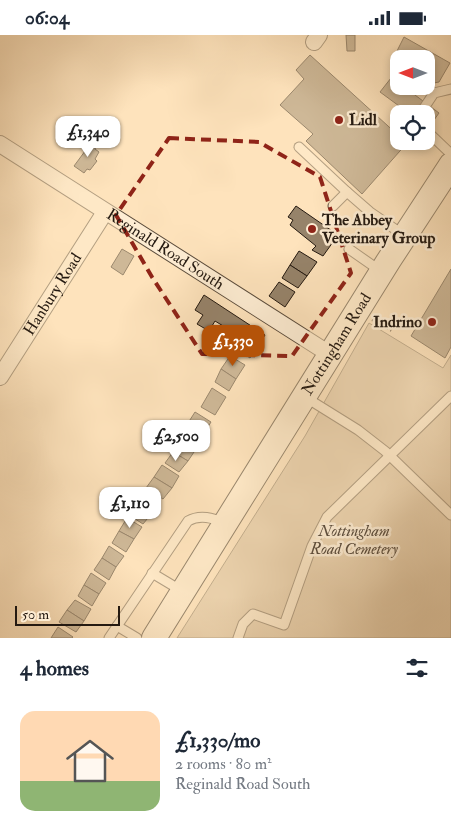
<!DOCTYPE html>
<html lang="en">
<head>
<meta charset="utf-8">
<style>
	:root { --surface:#fff; --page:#f2f2f3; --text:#1f2937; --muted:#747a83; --accent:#b45309 }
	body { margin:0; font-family:"IM FELL Double Pica",serif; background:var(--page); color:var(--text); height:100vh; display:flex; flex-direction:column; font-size:19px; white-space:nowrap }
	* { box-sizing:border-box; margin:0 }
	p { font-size:16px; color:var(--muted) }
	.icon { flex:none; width:28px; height:28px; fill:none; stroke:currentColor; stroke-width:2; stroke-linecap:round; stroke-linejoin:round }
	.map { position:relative; height:603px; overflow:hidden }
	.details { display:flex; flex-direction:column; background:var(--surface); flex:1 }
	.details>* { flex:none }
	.needle { width:32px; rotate:270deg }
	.tools { position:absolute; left:390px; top:15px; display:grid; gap:10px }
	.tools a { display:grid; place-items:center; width:45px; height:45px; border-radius:10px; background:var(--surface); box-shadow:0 2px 8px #0003; font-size:25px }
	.scale { position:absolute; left:15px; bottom:12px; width:105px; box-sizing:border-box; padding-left:5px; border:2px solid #251a11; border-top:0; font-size:14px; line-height:18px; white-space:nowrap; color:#251a11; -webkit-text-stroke:4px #feedd3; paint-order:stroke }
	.price { position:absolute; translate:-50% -42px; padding:0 11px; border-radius:10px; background:#fff; color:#222; font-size:16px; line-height:32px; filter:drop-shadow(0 1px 2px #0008) }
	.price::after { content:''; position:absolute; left:50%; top:30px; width:15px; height:11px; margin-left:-8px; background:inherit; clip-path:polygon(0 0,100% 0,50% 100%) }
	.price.selected { background:var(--accent); color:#fff }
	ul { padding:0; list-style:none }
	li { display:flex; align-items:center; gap:15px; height:125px; padding:0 20px }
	li span { display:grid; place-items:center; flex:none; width:140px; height:100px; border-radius:15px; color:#555 }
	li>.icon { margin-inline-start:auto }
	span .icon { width:60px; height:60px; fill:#fffc; stroke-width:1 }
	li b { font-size:21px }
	h2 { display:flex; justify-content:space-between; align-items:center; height:60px; padding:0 20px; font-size:21px }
	.status { display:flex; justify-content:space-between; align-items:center; height:35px; padding:0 25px; background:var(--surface); direction:ltr }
	.status svg { height:14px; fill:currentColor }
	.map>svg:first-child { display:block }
	.green { fill:#d9c19f; stroke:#7f6e58 }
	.building { fill:#96836a; stroke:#251a11 }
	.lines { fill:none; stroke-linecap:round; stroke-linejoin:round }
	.lane-casing { stroke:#5b4c3c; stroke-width:11 }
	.street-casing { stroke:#5b4c3c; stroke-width:18 }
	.secondary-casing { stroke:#251a11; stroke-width:26 }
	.path { stroke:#251a11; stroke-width:2.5; stroke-dasharray:1 2.5; stroke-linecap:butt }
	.lane { stroke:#feedd3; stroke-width:9 }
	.street { stroke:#feedd3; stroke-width:16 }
	.secondary { stroke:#feedd3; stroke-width:24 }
	.marked { fill:none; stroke:#8f2418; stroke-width:4; stroke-dasharray:10 6; stroke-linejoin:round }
	.poi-dot { fill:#8f2418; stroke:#feedd3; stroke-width:2 }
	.labels { text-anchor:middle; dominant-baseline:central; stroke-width:5; stroke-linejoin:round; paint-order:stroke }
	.poi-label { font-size:16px; font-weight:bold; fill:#251a11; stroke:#feedd3; text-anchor:start }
	.street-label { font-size:16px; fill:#251a11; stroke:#feedd3 }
	.park-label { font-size:16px; font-style:italic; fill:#5b4c3c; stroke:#feedd3 }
</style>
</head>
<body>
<div class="status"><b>06:04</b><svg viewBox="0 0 49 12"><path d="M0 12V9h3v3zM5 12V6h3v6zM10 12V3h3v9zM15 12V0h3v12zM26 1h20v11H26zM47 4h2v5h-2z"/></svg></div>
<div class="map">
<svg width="451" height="603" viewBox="0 0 451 603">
	<rect width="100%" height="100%" fill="#fee3bc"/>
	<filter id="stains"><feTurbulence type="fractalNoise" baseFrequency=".004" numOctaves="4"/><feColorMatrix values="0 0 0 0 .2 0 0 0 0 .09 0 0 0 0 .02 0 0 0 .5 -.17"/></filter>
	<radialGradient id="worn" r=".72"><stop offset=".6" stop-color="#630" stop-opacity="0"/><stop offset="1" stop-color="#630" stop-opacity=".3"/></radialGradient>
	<!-- green -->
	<path class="green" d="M369,288l74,45 8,-13v283h-274l128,-202z"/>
	<!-- building -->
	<g class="building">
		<path d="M346,0h9v16h-8z"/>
		<path d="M404,2l46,26 -11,19 -10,2 -3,-1v-24h-27v8l-8,-4z"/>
		<path d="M310,20l89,81v5h6l2,2 -45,51 -56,-53 7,-7 -33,-29 24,-26 -8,-9z"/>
		<path d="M391,43l8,5v3h4l36,27 -10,14 -3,-2v-11h-16l-30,-22z"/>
		<path d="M94,106l3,2 -2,6 4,3 -4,7 2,2 -7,9 -3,-1 -3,4 -10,-7 17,-23z"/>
		<path d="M296,171l42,29 -15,21 -11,-6 4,-4 -26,-21 3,-5 -5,-3z"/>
		<path d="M122,214l12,7 -11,19 -12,-8z"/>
		<path d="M299,216l18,11 -10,14 -17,-11z"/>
		<path d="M290,230l17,11 -9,12 -16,-10z"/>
		<path d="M451,234v78l-6,11 -34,-22z"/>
		<path d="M279,247l16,10 -10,15 -16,-11z"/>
		<path d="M204,260l61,40 -15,23 -19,-13 7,-10 -23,-14 -6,10 -12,-7 6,-9 -8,-5z"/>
		<path d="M230,321l15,9 -9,14 -15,-10z"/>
		<path d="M221,334l15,10 -7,12 -14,-9z"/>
		<path d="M212,353l14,9 -11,18 -14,-8z"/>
		<path d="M195,377l16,10 -7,11 -16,-10z"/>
		<path d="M188,388l16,10 -8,11 -15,-9z"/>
		<path d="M180,404l16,10 -8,12 -15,-9z"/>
		<path d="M173,417l15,9 -9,11 -14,-9z"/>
		<path d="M162,430l17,11 -7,12 -18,-11z"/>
		<path d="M154,442l18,11 -9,11 -17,-11z"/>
		<path d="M144,456l16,10 -8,12 -15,-9z"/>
		<path d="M137,469l15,9 -9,11 -14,-9z"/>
		<path d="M127,483l15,9 -8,12 -15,-8z"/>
		<path d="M119,496l15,8 -8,13 -14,-9z"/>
		<path d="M109,511l15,10 -8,11 -14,-9z"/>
		<path d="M102,523l14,9 -7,13 -15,-10z"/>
		<path d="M91,538l15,10 -7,11 -15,-9z"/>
		<path d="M84,550l15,9 -7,12 -14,-10z"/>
		<path d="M75,565l16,9 -7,12 -17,-11z"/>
		<path d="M67,575l17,11 -8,11 -17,-10z"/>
		<path d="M58,592l15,10 -1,1h-21z"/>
	</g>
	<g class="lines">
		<defs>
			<g id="lane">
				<path d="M420,79l14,-21 17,-4"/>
				<path d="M426,93l4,6 21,20"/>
				<path d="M299,112l48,45"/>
				<path d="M333,171l14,-14 23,20 35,24"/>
				<path d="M349,214l33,23"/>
				<path d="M305,362l53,33 27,21 66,64"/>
				<path d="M152,538l30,18"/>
				<path d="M117,591l20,12"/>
				<path d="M109,603l79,-117c12,-7 25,-3 37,2"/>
				<path d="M238,603l5,-14 10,-10 31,11 28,-79 15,-29 124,-121"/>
			</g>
			<g id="street">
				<path d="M314,7l5,-7"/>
				<path id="s1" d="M0,109l331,211"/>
				<path id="s2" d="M0,342l105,-165"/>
			</g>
			<g id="secondary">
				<path id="s3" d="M154,603l235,-378 62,-95"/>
			</g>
		</defs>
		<!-- lane casing -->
		<use href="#lane" class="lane-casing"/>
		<!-- street casing -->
		<use href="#street" class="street-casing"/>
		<!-- secondary casing -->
		<use href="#secondary" class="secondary-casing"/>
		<!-- path -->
		<path class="path" d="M372,285l20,11"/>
		<!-- lane -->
		<use href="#lane" class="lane"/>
		<!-- street -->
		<use href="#street" class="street"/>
		<!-- secondary -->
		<use href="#secondary" class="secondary"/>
	</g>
	<!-- marked area -->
	<path d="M0 0H451V603H0ZM169,103l90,4 61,35 31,96 -59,83 -90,-2 -50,-77 -36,-62z" fill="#fee3bc" fill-opacity=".55" fill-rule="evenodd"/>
	<path class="marked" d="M169,103l90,4 61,35 31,96 -59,83 -90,-2 -50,-77 -36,-62z"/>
	<!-- markers -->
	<g class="poi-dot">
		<circle cx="339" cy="85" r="5"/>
		<circle cx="312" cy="194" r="5"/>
		<circle cx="432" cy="287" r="5"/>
	</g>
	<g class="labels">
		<!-- poi labels -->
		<g class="poi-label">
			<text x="349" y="85">Lidl</text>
			<text x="322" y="185">The Abbey<tspan x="322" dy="18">Veterinary Group</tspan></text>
			<text x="422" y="287" text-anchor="end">Indrino</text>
		</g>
		<!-- street labels -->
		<g class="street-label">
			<text stroke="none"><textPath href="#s1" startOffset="196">Reginald Road South</textPath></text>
			<text stroke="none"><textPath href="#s2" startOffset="98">Hanbury Road</textPath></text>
			<text stroke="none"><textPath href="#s3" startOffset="346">Nottingham Road</textPath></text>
		</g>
		<!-- park labels -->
		<g class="park-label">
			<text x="354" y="496">Nottingham<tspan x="354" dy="18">Road Cemetery</tspan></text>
		</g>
	</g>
	<rect width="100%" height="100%" filter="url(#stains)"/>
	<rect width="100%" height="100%" fill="url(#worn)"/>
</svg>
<div class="tools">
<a><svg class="needle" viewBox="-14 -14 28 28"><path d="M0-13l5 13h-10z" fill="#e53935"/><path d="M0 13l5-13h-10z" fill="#747a83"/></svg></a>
<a><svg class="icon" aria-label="locate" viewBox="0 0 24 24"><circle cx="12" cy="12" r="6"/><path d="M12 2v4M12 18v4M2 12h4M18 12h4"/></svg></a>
</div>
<div class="scale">50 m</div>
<b class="price" style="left:88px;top:123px">£1,340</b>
<b class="price selected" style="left:233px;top:332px">£1,330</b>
<b class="price" style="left:176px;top:427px">£2,500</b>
<b class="price" style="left:130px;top:494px">£1,110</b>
</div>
<section class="details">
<h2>4 homes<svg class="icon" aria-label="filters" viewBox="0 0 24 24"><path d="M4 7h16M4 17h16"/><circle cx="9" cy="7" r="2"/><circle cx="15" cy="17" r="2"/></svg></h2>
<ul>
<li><span style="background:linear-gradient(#ffd9b3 70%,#8fb573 0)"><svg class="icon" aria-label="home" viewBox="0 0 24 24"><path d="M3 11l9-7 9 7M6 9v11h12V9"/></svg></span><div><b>£1,330/mo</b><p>2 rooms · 80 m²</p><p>Reginald Road South</p></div></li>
</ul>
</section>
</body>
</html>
